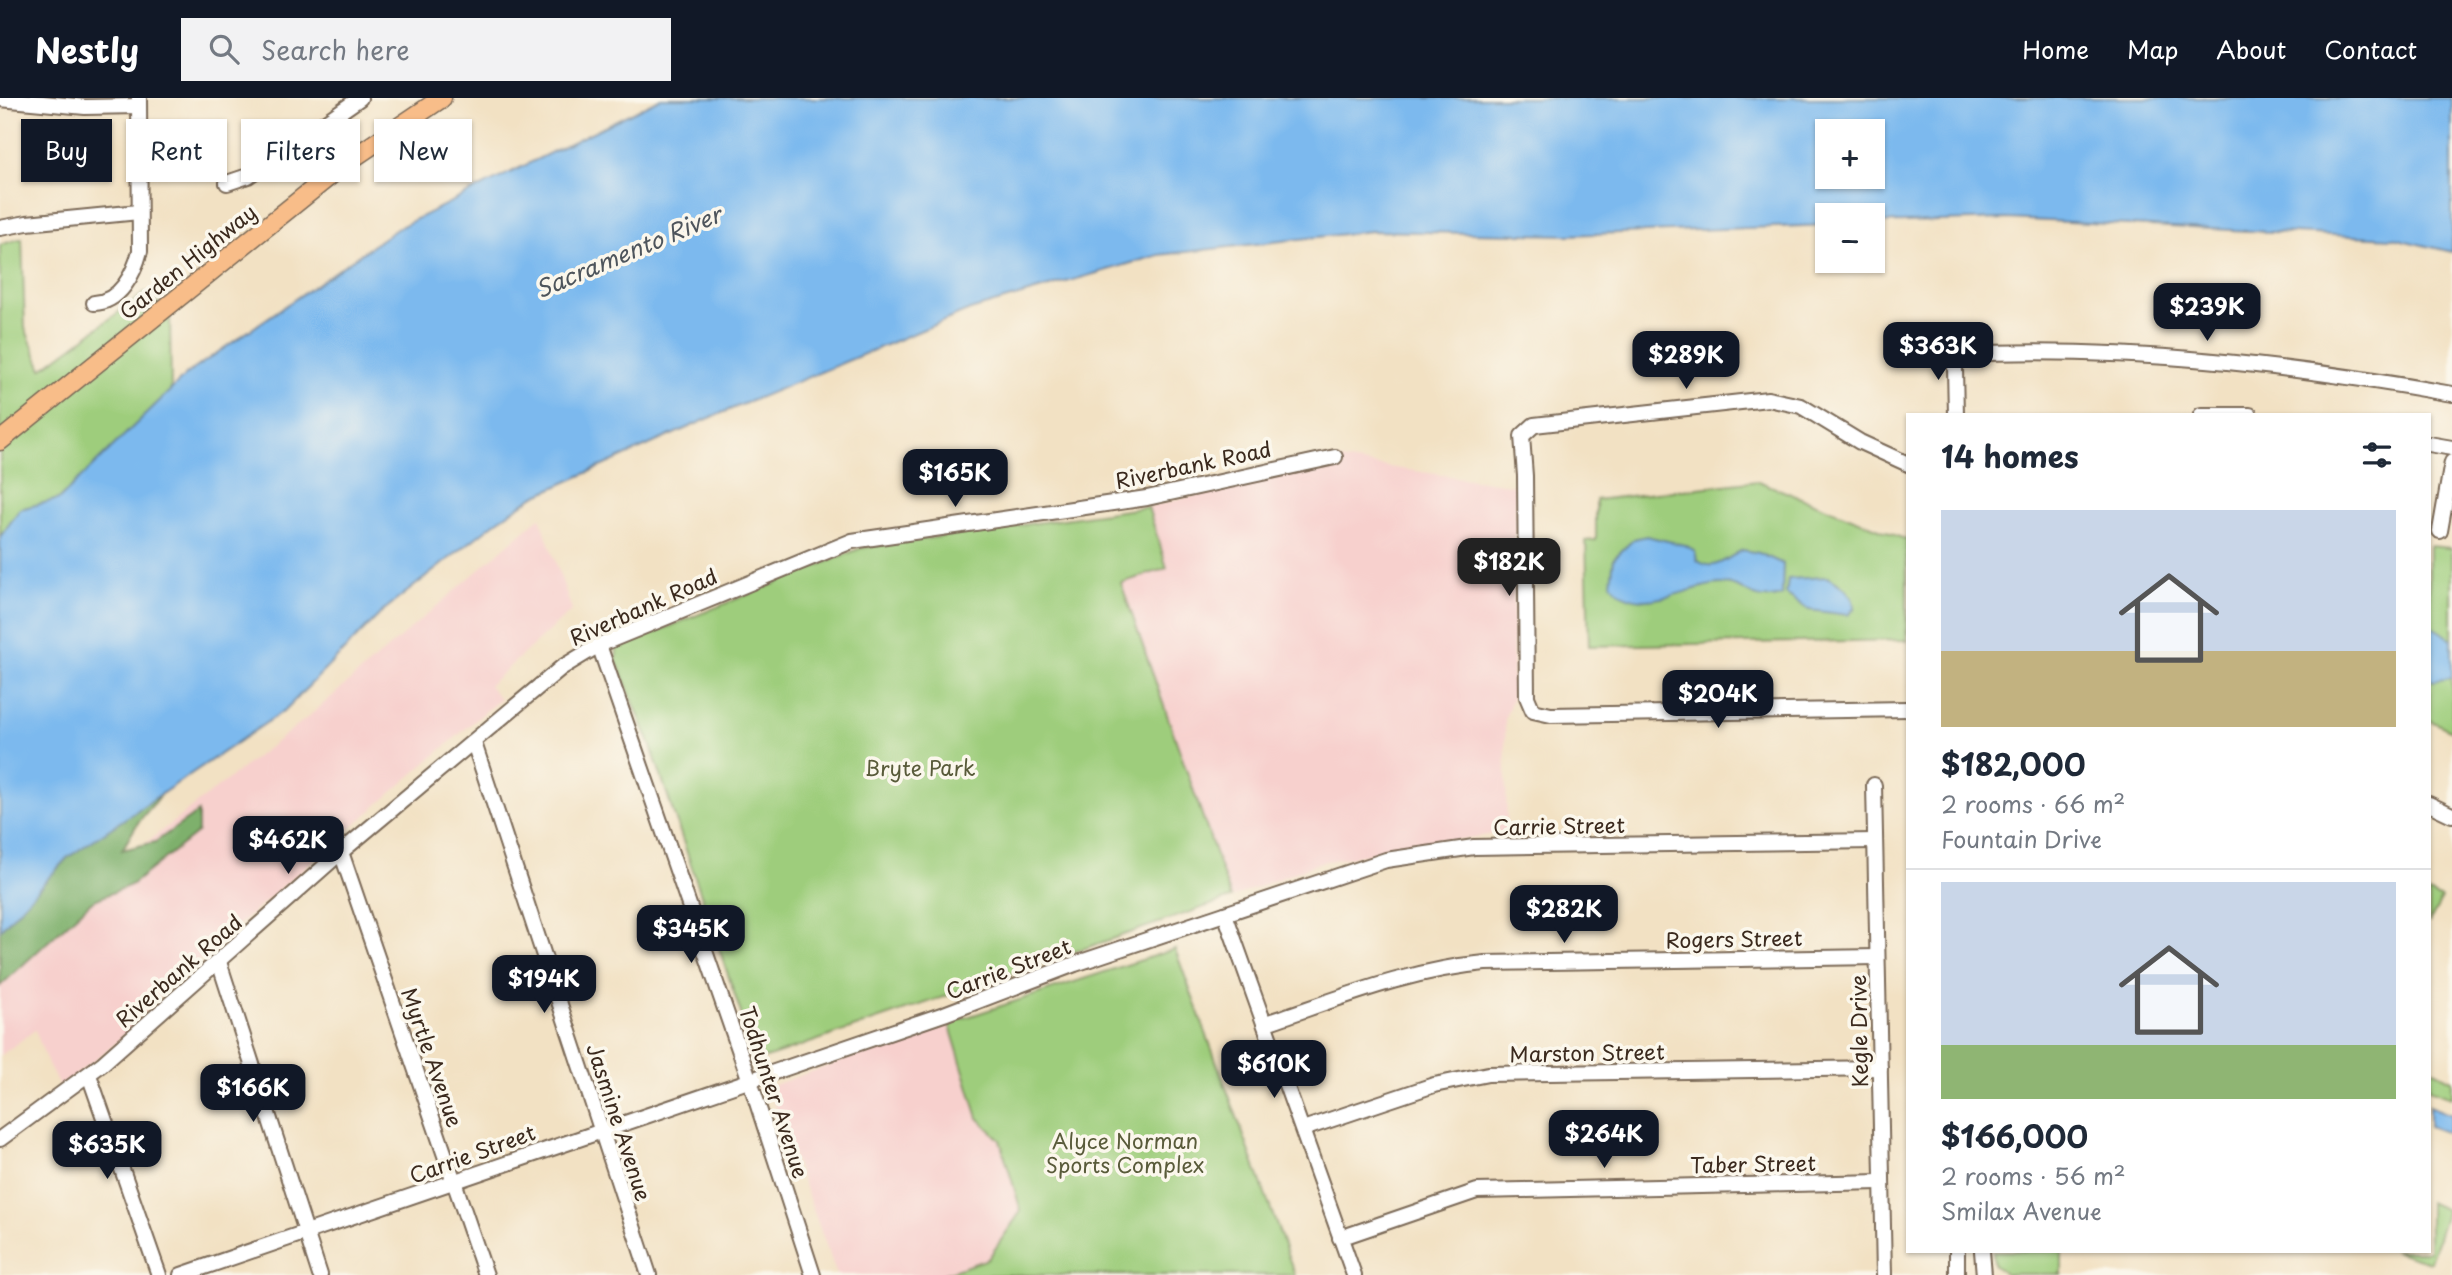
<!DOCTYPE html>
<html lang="en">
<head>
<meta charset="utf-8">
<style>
	:root { --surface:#fff; --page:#f2f2f3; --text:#1f2937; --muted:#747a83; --line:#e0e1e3; --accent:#111827 }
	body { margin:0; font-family:"Playpen Sans",sans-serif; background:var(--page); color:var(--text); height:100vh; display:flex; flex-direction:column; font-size:26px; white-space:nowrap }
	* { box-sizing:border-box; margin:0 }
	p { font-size:23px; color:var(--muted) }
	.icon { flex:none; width:38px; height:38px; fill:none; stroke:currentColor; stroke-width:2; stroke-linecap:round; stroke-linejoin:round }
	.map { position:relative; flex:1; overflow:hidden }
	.drawer { position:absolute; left:1906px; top:315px; width:525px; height:840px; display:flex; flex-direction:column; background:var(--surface); border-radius:0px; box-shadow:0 2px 5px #0004 }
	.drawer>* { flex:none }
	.top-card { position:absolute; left:21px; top:21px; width:665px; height:63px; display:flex; gap:14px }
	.controls { position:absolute; left:1815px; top:21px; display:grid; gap:14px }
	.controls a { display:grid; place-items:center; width:70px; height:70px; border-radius:0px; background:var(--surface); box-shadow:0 2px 5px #0004; font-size:35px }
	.price { position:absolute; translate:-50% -60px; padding:0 16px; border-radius:14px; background:var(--accent); color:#fff; font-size:23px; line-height:46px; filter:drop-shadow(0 2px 4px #0008) }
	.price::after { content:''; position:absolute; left:50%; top:42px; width:21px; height:16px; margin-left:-10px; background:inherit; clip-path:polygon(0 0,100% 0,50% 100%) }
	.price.current { background:#222; color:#fff }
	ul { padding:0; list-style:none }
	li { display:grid; align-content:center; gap:14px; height:371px; padding:0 35px }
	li+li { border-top:2px solid var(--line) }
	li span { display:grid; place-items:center; height:217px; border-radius:0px; color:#555 }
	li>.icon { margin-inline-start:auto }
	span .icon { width:126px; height:126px; fill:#fffc; stroke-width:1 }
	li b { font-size:30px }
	h2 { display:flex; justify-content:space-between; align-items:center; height:84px; padding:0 35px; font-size:30px }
	.tag { padding:0 24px; border-radius:0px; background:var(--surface); box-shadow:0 2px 5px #0004; font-size:24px; line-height:63px }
	.tag.current { background:var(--accent); color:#fff }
	header { display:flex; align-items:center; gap:42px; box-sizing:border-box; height:98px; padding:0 35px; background:var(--accent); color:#fff }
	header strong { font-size:33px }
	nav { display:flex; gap:38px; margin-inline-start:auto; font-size:24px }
	.search { width:490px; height:63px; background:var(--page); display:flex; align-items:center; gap:18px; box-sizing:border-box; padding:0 24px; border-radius:0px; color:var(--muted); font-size:26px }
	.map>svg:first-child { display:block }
	.built { fill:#f7d0cd }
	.green { fill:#9ecd7c; stroke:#6c7c4d; stroke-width:2 }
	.forest { fill:#7eb06c; stroke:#5c6d45; stroke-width:2 }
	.water { fill:#7bb9ee; stroke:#5b7286; stroke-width:2; fill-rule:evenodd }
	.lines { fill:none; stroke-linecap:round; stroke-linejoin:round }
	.minor-casing { stroke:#7b6a58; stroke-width:18 }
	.major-casing { stroke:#7b6a58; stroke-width:21 }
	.minor { stroke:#fff; stroke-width:14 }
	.major { stroke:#f8bd89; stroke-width:18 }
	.labels { text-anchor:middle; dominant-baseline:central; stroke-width:7; stroke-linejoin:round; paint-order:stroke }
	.street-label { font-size:21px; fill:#3b2a1e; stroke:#fbf7ec }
	.park-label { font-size:21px; fill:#595b3a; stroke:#fbf7ec }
	.water-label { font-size:23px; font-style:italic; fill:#4e555c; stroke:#fbf7ec }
</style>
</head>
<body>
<header>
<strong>Nestly</strong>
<div class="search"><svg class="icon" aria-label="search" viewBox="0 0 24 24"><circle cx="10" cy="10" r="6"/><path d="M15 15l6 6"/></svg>Search here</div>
<nav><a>Home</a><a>Map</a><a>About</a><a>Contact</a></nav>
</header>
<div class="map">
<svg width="2452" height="1177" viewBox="0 0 2452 1177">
	<rect width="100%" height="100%" fill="#fbf7ec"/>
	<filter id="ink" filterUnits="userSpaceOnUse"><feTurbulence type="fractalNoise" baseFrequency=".0143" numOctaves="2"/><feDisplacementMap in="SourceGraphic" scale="14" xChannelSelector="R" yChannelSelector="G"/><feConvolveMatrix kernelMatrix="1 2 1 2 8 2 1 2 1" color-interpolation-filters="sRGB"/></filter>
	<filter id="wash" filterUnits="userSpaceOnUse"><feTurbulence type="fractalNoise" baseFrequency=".00686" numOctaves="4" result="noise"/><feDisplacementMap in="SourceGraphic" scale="28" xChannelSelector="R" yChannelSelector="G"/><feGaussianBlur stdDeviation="1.57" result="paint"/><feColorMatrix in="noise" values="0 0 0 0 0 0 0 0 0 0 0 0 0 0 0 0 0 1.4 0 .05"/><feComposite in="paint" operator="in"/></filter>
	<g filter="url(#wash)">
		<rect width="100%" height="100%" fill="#f2e1c3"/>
		<!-- built -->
		<g class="built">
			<path d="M1341,362l175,26 -4,213 -7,19 2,114 -186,30 -90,36 -110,-316 46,-15 -19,-60z"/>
			<path d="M540,419l32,93 -83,75 11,14 -323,279 -62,66 -55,43 -11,-20 -14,-37 -35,26v-77l100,-105 55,-38 153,-119z"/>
			<path d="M949,925l29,95 22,22 21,72 -33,47 -47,16h-104l-69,-188z"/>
		</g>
		<!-- green -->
		<g class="green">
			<path d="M22,140l3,90 17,41 104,-77 24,21 1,85 -171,154v-307z"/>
			<path d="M1758,383l149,59v100l-318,6 -3,-105 10,-1v-40z"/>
			<path d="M1148,409l19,61 -46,15 110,315 -465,160 -7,-1 -6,-8 -102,-303 -35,-86 1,-12 244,-100z"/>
			<path d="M2429,448l22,2 1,5v178l-23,-11z"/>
			<path d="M2429,795l13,6 -13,24z"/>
			<path d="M1175,851l120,326h-354l47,-16 33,-48 -21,-71 -22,-22 -29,-95z"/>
			<path d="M2429,970l23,12v17l-23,-8z"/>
			<path d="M2429,1104l18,8 -17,52 -36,-11h35z"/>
			<path d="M1993,1153h69v23h-55l-13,-8z"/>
		</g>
		<!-- forest -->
		<path class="forest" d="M166,691l-27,32 -17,29 33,-8 43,-30v20l-67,53 -39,16 -92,85v-56l67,-72z"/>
		<!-- water -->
		<g class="water">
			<path d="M661,0h1791v154l-59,-14 -387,-19 -133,4 -1,-8h-45v10l-259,10 -197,-4 -212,24 -189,55 -265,110 -172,77 -36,24 -113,89 -99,100 -218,148 -67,72v-393l20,-28 39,-10 129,-126 210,-145zM1872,33v46h-45v-46z"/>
			<path d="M1646,438l39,9 10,6 2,9c17,14 32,-4 46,-10l16,3 24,11 -1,32c-35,9 -35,-13 -62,-12 -32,1 -83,36 -109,-1l3,-25 20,-19z"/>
			<path d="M1827,479c12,6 28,17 27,32l-6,6 -39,-5 -23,-16 2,-15z"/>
			<path d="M2429,527l23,14v39l-19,3 -4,-4z"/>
			<path d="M2429,1008l23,9 -4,18 -19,-7z"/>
		</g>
	</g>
	<g filter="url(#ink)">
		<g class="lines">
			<defs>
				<g id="minor">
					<path d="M0,1l85,8 54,-1"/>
					<path d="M227,85l21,-7 112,-78"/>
					<path d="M0,130l27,-5 112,-11"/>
					<path d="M94,205c26,-1 40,-29 46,-52l-1,-153"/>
					<path d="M1956,317l-1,-47 4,-14c164,-8 331,11 493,40"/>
					<path d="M2201,317h49"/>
					<path d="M2429,346l23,4"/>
					<path d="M1908,366l-48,-22 -59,-36 -33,-7 -234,26 -12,11 3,40 2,221 6,14 18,4 357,-6"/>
					<path d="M2440,433l12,-69"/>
					<path d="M599,547l151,436 63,194"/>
					<path d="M474,645l175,532"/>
					<path d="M1874,687l10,490"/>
					<path d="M2429,706l23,11"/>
					<path d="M341,754l145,423"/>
					<path d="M1225,816l129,361"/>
					<path d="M219,864l101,313"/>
					<path d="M1266,925c72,-24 142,-53 219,-60l392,-6"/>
					<path d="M89,977l70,200"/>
					<path d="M1303,1031l131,-44 54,-11 392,-6"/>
					<path d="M0,1041l102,-75 239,-212 220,-184 38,-23 253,-104 295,-43 188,-41"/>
					<path d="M1340,1140l137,-47 404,-9"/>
					<path d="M1982,1153l2,24"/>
					<path d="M181,1177l763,-261 131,-50 311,-104 88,-13 401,-6"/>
					<path d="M1957,1177v-24"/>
				</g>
				<path id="major" d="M0,343l347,-279 95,-64"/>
			</defs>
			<!-- minor casing -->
			<use href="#minor" class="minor-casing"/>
			<!-- major casing -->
			<use href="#major" class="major-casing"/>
			<!-- minor -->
			<use href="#minor" class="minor"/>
			<!-- major -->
			<use href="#major" class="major"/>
		</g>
	</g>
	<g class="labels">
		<!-- street labels -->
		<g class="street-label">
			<text transform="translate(187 163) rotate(-39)">Garden Highway</text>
			<text transform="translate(1193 366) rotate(-12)">Riverbank Road</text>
			<text transform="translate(643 508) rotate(-24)">Riverbank Road</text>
			<text transform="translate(1559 727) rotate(-1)">Carrie Street</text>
			<text transform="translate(1734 840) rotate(-1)">Rogers Street</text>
			<text transform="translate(1008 870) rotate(-21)">Carrie Street</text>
			<text transform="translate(178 872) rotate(-41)">Riverbank Road</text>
			<text transform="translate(1858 933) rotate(-91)">Kegle Drive</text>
			<text transform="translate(1587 954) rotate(-1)">Marston Street</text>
			<text transform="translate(433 959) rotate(71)">Myrtle Avenue</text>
			<text transform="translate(775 994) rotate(72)">Todhunter Avenue</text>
			<text transform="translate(620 1024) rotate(72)">Jasmine Avenue</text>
			<text transform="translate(472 1055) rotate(-20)">Carrie Street</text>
			<text transform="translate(1753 1065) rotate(-1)">Taber Street</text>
		</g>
		<!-- park labels -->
		<g class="park-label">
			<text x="920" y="669">Bryte Park</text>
			<text x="1125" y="1042">Alyce Norman<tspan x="1125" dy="24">Sports Complex</tspan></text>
		</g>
		<!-- water labels -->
		<g class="water-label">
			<text transform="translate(628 153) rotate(-23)">Sacramento River</text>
		</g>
	</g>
</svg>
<div class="controls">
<a>+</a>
<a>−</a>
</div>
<b class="price" style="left:2207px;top:245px">$239K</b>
<b class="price" style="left:1938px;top:284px">$363K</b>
<b class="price" style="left:1686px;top:293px">$289K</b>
<b class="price" style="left:955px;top:411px">$165K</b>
<b class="price current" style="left:1509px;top:500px">$182K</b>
<b class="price" style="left:1718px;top:632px">$204K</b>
<b class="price" style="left:288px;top:778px">$462K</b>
<b class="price" style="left:1564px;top:847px">$282K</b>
<b class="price" style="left:691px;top:867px">$345K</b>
<b class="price" style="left:544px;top:917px">$194K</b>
<b class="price" style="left:1274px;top:1002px">$610K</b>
<b class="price" style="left:253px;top:1026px">$166K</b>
<b class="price" style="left:1604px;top:1072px">$264K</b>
<b class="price" style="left:107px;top:1083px">$635K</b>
<div class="top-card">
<a class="tag current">Buy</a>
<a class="tag">Rent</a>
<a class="tag">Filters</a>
<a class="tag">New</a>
</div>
<section class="drawer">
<h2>14 homes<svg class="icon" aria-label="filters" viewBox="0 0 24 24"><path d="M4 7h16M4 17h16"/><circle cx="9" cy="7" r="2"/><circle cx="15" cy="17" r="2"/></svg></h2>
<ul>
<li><span style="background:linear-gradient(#c9d6e8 65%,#c2b280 0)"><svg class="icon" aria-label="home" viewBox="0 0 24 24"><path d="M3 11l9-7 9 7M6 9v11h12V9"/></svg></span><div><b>$182,000</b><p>2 rooms · 66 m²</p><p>Fountain Drive</p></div></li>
<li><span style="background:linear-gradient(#c9d6e8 75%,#8fb573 0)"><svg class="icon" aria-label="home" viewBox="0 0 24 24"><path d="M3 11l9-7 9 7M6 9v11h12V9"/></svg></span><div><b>$166,000</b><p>2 rooms · 56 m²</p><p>Smilax Avenue</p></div></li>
</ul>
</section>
</div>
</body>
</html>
